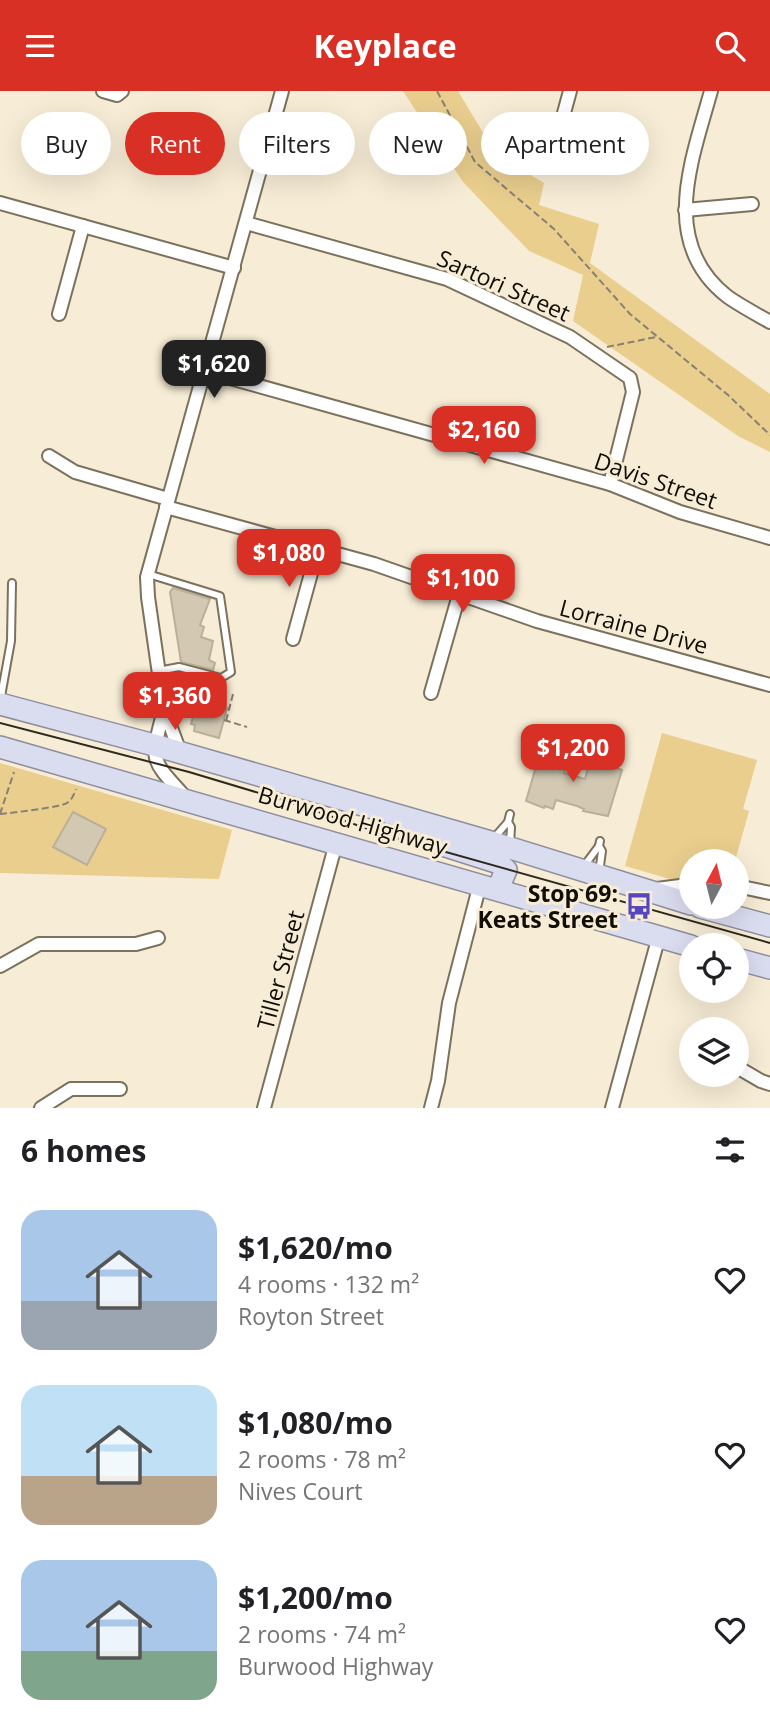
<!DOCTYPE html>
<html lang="en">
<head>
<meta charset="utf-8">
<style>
	:root { --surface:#fff; --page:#f6f6f6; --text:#202124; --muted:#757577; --accent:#d93025 }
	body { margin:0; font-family:"Open Sans",sans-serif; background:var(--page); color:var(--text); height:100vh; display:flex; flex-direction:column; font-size:26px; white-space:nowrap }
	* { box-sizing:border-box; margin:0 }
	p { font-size:23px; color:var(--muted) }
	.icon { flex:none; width:38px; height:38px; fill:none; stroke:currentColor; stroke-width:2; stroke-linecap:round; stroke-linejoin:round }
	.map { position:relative; height:1017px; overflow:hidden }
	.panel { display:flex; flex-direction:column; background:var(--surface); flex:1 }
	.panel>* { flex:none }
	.guide { position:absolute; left:21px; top:21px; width:728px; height:63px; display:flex; gap:14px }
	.needle { width:46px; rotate:7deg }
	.tools { position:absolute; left:679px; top:758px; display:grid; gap:14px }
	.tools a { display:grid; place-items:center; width:70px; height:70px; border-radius:50%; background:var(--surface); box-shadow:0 7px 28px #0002; font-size:35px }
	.price { position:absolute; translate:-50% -60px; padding:0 16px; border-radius:14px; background:var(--accent); color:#fff; font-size:23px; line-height:46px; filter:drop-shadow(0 2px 4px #0008) }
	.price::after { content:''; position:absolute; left:50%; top:42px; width:21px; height:16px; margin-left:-10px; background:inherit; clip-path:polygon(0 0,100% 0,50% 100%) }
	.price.active { background:#222; color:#fff }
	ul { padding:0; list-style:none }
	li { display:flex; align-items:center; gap:21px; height:175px; padding:0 21px }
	li span { display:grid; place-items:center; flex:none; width:196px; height:140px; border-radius:21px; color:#555 }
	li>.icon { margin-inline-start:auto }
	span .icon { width:84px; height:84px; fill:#fffc; stroke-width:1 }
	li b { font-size:30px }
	h2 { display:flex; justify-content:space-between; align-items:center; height:84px; padding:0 21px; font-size:30px }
	.pill { padding:0 24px; border-radius:32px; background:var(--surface); box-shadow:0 7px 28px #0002; font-size:24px; line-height:63px }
	.pill.active { background:var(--accent); color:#fff }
	header { display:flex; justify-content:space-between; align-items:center; height:91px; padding:0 21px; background:var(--accent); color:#fff; font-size:32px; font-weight:700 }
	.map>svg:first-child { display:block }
	.green { fill:#eace8e }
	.building { fill:#d3c9b2; stroke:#bab099; stroke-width:2 }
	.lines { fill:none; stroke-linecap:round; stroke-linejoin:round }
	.service-casing { stroke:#7b715d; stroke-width:10 }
	.minor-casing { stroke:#7b715d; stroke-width:16 }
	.trunk-casing { stroke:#8e8e9b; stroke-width:24 }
	.path { stroke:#888171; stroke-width:2; stroke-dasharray:7 3.5; stroke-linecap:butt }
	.service { stroke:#fff; stroke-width:6 }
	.minor { stroke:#fff; stroke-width:12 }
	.trunk { stroke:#dadcef; stroke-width:21 }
	.tram { stroke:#2d291f; stroke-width:2 }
	.labels { text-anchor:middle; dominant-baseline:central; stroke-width:6; stroke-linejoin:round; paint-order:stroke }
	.street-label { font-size:23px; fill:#110e06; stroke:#f7ecd5 }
	.poi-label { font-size:23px; font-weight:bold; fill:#110e06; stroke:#f7ecd5; text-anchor:end }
</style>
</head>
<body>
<header><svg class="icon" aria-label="menu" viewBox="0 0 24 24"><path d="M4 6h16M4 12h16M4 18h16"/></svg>Keyplace<svg class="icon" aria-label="search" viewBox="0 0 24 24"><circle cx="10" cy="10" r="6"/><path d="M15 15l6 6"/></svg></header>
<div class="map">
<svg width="770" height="1017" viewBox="0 0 770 1017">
	<rect width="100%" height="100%" fill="#f7ecd5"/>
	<!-- green -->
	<g class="green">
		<path d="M403,0h55l38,63 48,29 -5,22 60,19 -9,39 180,131v58l-32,-16 -165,-115 10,-46 -54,-24 -66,-69z"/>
		<path d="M662,642l95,27 -14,49 6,2 -14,50h-44v5l-6,-1 -5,17 -55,-16z"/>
		<path d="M0,672l232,67 -13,49 -219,-6z"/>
	</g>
	<!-- building -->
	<g class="building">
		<path d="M173,497l37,11 -10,26 4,2 -3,10 12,4 -4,19 6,3 -2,7 -32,-8 -11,-70z"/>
		<path d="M200,601l14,3 -1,6 10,2 -1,4 5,1 -8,30 -25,-7 1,-6 -4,-1z"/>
		<path d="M542,655l27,8 -5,19 21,6 5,-19 32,10 -14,46 -25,-5 1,-2 -7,-3 -21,-6 -3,9 -8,-3 -1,2 -18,-7z"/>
		<path d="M73,721l33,17 -19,36 -34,-18z"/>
	</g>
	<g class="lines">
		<defs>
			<g id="service">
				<path d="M148,483l72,22 11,76 -10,6 -42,-11 -21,4"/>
				<path d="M0,611l11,-61 1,-58"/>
				<path d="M508,731l3,5 -1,17"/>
				<path d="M494,747l14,-16 2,-8"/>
				<path d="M584,775l15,-20"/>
				<path d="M599,782l3,-22 -3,-5 1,-5"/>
			</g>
			<g id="minor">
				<path d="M103,0l14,4 5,-4"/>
				<path d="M711,0c-19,69 -53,152 17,206 13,9 28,17 42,25"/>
				<path d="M561,33l9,-33"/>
				<path d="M0,112l234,65"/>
				<path d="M685,119l67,-6"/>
				<path d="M246,132l201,56 123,58 60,41 3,14 -23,92"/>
				<path d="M59,223l24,-88"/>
				<path d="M205,280l405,113 70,28 90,26"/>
				<path d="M49,365l26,16 93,27"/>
				<path d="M166,416l208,57 163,57 233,64"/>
				<path d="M293,548l25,-91"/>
				<path d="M431,602l28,-98"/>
				<path d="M164,619c-14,53 -14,48 22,88"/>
				<path d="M180,661l-16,-43 -16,-112 -1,-20 135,-486"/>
				<path d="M737,795l33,7"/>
				<path d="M657,798l23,-3 11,-4"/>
				<path d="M0,875l39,-22h97l22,-6"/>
				<path d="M737,976l24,14 9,3"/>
				<path d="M41,1017l30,-19h49"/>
				<path d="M264,1017l72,-265"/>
				<path d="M431,1017l7,-27 11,-78 31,-119"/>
				<path d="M612,1017l47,-172"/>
			</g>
			<g id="trunk">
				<path d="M0,613l154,41 337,97 200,62"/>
				<path d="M0,656l691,199"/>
				<path d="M401,730l26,19 72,23 7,7 -8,19"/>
				<path d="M700,816l70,19"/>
				<path d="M737,868l33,9"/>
			</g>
		</defs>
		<!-- service casing -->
		<use href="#service" class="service-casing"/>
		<!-- minor casing -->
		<use href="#minor" class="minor-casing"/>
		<!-- trunk casing -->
		<use href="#trunk" class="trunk-casing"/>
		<!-- path -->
		<g class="path">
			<path d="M437,0l38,71 79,67 76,85 98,81 42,40"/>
			<path d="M607,256l49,-10"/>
			<path d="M224,629l23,7"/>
			<path d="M226,630l7,-27"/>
			<path d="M0,723c11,-1 61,-7 67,-11 5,-3 7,-9 9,-14"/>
			<path d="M0,723l14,-42"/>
		</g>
		<!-- service -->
		<use href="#service" class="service"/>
		<!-- minor -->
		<use href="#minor" class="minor"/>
		<!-- trunk -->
		<use href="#trunk" class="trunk"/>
		<!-- tram -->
		<path class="tram" d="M0,632l189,49 100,30 100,34 381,107"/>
	</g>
	<!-- icons -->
	<defs>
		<symbol id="bus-bare" viewBox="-9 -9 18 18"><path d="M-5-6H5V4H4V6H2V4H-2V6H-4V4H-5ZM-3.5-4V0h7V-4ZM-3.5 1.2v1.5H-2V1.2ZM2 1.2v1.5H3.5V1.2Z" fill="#5647bf" stroke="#f7ecd5" stroke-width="2.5" paint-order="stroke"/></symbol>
	</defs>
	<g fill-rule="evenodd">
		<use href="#bus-bare" x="620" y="796" width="38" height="38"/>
	</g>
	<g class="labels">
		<!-- street labels -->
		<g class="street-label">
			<text transform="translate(504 194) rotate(24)">Sartori Street</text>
			<text transform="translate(656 389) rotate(19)">Davis Street</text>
			<text transform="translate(634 535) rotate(15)">Lorraine Drive</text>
			<text transform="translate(353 729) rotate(16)">Burwood Highway</text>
			<text transform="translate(280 879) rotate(-75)">Tiller Street</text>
		</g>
		<!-- poi labels -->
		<g class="poi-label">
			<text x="618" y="802">Stop 69:<tspan x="618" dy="26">Keats Street</tspan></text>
		</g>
	</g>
</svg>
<div class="tools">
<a><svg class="needle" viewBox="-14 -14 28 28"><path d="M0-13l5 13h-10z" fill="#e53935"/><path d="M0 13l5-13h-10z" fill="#757577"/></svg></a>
<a><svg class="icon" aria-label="locate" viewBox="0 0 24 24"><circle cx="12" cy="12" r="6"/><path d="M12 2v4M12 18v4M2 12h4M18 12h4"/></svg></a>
<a><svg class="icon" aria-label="layers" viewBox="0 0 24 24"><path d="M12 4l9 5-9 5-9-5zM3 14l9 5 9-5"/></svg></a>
</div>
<b class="price active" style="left:214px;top:309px">$1,620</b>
<b class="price" style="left:484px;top:375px">$2,160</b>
<b class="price" style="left:289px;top:498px">$1,080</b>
<b class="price" style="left:463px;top:523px">$1,100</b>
<b class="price" style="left:175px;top:641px">$1,360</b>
<b class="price" style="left:573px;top:693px">$1,200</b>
<div class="guide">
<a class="pill">Buy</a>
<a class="pill active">Rent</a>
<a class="pill">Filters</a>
<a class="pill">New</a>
<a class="pill">Apartment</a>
</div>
</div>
<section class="panel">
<h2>6 homes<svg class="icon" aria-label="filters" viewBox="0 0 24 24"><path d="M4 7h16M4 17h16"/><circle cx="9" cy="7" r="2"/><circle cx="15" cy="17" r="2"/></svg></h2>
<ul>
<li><span style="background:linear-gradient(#a9c7e8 65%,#9aa5b1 0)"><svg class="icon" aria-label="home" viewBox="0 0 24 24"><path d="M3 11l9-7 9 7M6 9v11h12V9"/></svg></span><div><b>$1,620/mo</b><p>4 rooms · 132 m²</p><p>Royton Street</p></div><svg class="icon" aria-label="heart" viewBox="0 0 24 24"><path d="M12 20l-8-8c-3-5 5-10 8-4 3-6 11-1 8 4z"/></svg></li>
<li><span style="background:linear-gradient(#bfe0f5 65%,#b9a48a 0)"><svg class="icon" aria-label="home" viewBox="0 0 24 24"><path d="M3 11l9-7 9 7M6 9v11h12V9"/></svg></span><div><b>$1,080/mo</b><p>2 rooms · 78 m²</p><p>Nives Court</p></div><svg class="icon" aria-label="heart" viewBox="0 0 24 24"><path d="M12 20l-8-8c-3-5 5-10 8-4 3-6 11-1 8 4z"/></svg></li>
<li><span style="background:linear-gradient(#a9c7e8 65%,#7fa58c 0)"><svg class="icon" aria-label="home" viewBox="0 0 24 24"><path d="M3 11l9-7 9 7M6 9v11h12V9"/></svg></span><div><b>$1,200/mo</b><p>2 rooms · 74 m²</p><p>Burwood Highway</p></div><svg class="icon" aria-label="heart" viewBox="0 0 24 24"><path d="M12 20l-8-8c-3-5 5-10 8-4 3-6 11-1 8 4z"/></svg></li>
</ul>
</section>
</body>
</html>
